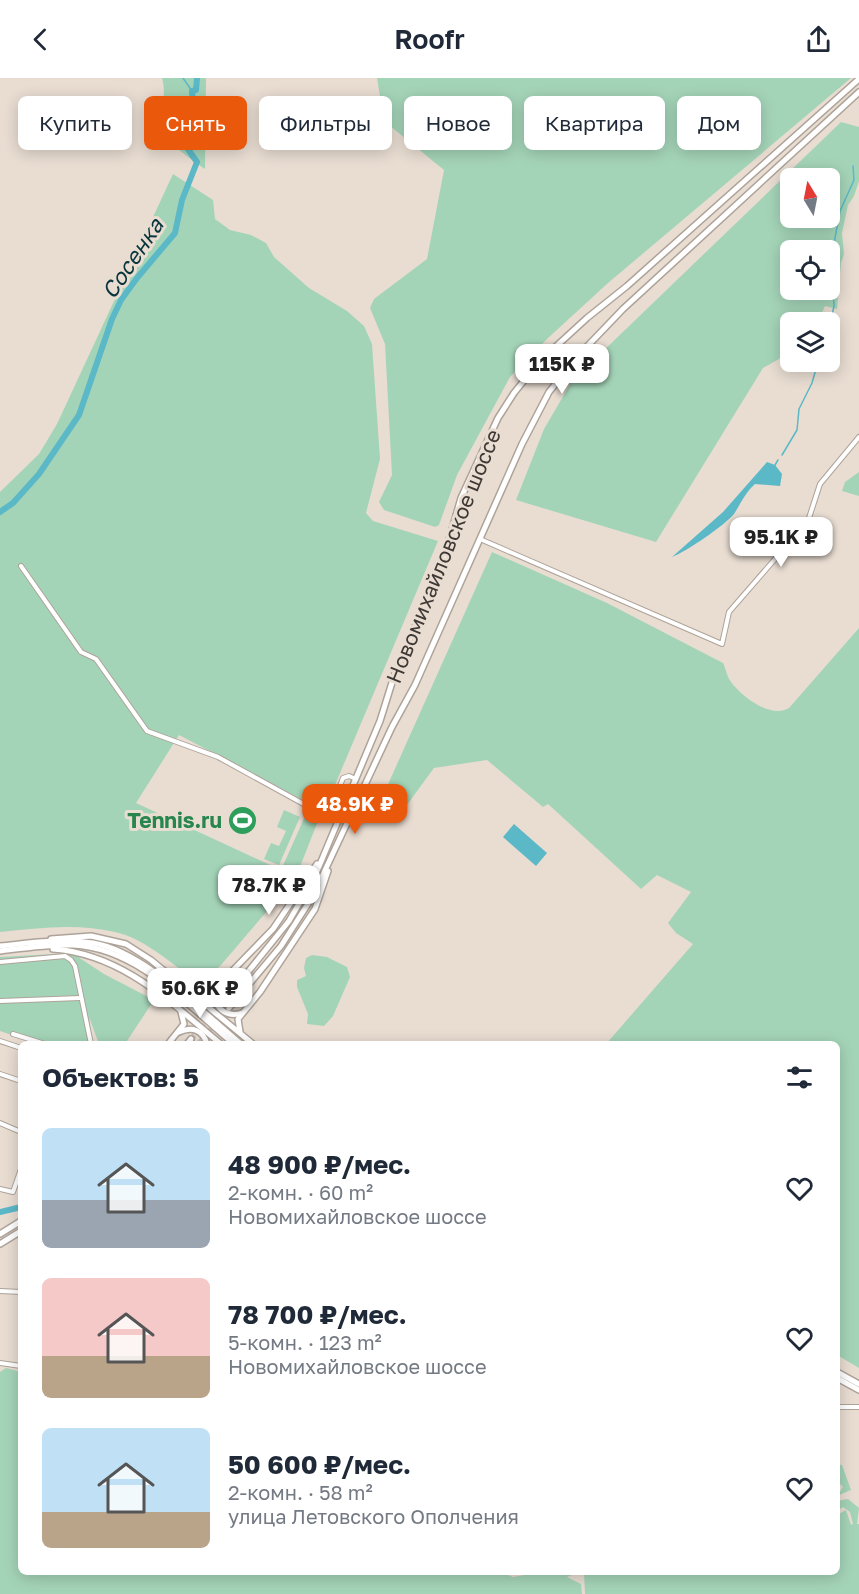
<!DOCTYPE html>
<html lang="ru">
<head>
<meta charset="utf-8">
<style>
	:root { --surface:#fff; --page:#f2f2f3; --text:#1f2937; --muted:#747a83; --accent:#ea580c }
	body { margin:0; font-family:"Golos Text",sans-serif; background:var(--page); color:var(--text); height:100vh; display:flex; flex-direction:column; font-size:22px; white-space:nowrap }
	* { box-sizing:border-box; margin:0 }
	p { font-size:20px; color:var(--muted) }
	.icon { flex:none; width:33px; height:33px; fill:none; stroke:currentColor; stroke-width:2; stroke-linecap:round; stroke-linejoin:round }
	.map { position:relative; flex:1; overflow:hidden }
	.details { position:absolute; left:18px; top:963px; width:822px; height:534px; display:flex; flex-direction:column; background:var(--surface); border-radius:9px; box-shadow:0 3px 15px #0003 }
	.details>* { flex:none }
	.top-card { position:absolute; left:18px; top:18px; width:824px; height:54px; display:flex; gap:12px }
	.needle { width:39px; rotate:350deg }
	.controls { position:absolute; left:780px; top:90px; display:grid; gap:12px }
	.controls a { display:grid; place-items:center; width:60px; height:60px; border-radius:9px; background:var(--surface); box-shadow:0 3px 15px #0003; font-size:30px }
	.price { position:absolute; translate:-50% -51px; padding:0 14px; border-radius:12px; background:#fff; color:#222; font-size:20px; line-height:39px; filter:drop-shadow(0 2px 3px #0008) }
	.price::after { content:''; position:absolute; left:50%; top:36px; width:18px; height:14px; margin-left:-9px; background:inherit; clip-path:polygon(0 0,100% 0,50% 100%) }
	.price.current { background:var(--accent); color:#fff }
	ul { padding:0; list-style:none }
	li { display:flex; align-items:center; gap:18px; height:150px; padding:0 24px }
	li span { display:grid; place-items:center; flex:none; width:168px; height:120px; border-radius:9px; color:#555 }
	li>.icon { margin-inline-start:auto }
	span .icon { width:72px; height:72px; fill:#fffc; stroke-width:1 }
	li b { font-size:26px }
	h2 { display:flex; justify-content:space-between; align-items:center; height:72px; padding:0 24px; font-size:26px }
	.pill { padding:0 21px; border-radius:9px; background:var(--surface); box-shadow:0 3px 15px #0003; font-size:21px; line-height:54px }
	.pill.current { background:var(--accent); color:#fff }
	header { display:flex; justify-content:space-between; align-items:center; height:78px; padding:0 24px; background:var(--surface); font-size:27px; font-weight:600 }
	.map>svg:first-child { display:block }
	.green { fill:#a4d4b8; fill-rule:evenodd }
	.water { fill:#5bb8c7 }
	.lines { fill:none; stroke-linecap:round; stroke-linejoin:round }
	.stream { stroke:#5bb8c7; stroke-width:1.5 }
	.river { stroke:#5bb8c7; stroke-width:6 }
	.secondary-tunnel { stroke:#c7bcb3; stroke-width:5; stroke-dasharray:5 2.5; stroke-linecap:butt }
	.street-casing { stroke:#aea399; stroke-width:6 }
	.secondary-casing { stroke:#aea399; stroke-width:8 }
	.street { stroke:#fff; stroke-width:4 }
	.secondary { stroke:#fff; stroke-width:5 }
	.labels { text-anchor:middle; dominant-baseline:central; stroke-width:6; stroke-linejoin:round; paint-order:stroke }
	.street-label { font-size:21px; fill:#3e3935; stroke:#e9ddd2 }
	.leisure-label { font-size:21px; font-weight:bold; fill:#27864d; stroke:#e9ddd2; text-anchor:end }
	.water-label { font-size:22px; font-style:italic; fill:#08363c; stroke:#e9ddd2 }
</style>
</head>
<body>
<header><svg class="icon" aria-label="back" viewBox="0 0 24 24"><path d="M15 5l-7 7 7 7"/></svg>Roofr<svg class="icon" aria-label="share" viewBox="0 0 24 24"><path d="M12 15V3M7 8l5-5 5 5M5 13v7h14v-7"/></svg></header>
<div class="map">
<svg width="859" height="1516" viewBox="0 0 859 1516">
	<rect width="100%" height="100%" fill="#e9ddd2"/>
	<!-- green -->
	<g class="green">
		<path d="M162,0h44l-1,91c-15,-11 -38,-24 -42,-44 -3,-15 4,-31 -1,-47z"/>
		<path d="M377,0h474l-243,205 -61,56 -37,38 -53,98 -18,50 -4,2 -51,-17 -5,-8 13,-27 -7,-131 -15,-36 4,-9 53,-40 17,-89 -60,-49z"/>
		<path d="M841,44l18,5v54l-5,15 -6,9 -6,28 2,21 -3,9 -4,46 -12,-3 -7,16h-28v26l-3,-1 -8,12 -16,9 -107,174 -140,-42 28,-71 28,-48zM790,100h40v40h-40zM830,172v40h-40v-40z"/>
		<path d="M173,96l40,26 2,19 15,11 21,5 15,8 8,14 35,31 38,23 17,15 8,18 8,115 -14,54 7,8 65,20 -114,270 -145,-76 -43,68 145,67 25,-56 12,7 -22,56 -75,88 -21,20c-23,-18 -56,-47 -85,-53 -38,-9 -77,-4 -115,0v-440l39,-38 18,-30z"/>
		<path d="M859,394v24l-17,-5 3,-9z"/>
		<path d="M492,474l115,51 116,60c3,6 4,14 8,19 11,15 40,37 58,26l70,-80v740l-22,-13v-311h-231l87,-100 -17,-11 -8,-10 23,-31 -34,-17 -16,14 -93,-85 -5,3 -56,-47 -53,8 -33,45 -20,-13z"/>
		<path d="M284,732l16,7 -21,48 -15,-6 7,-16 8,3 7,-15 -9,-4z"/>
		<path d="M72,875l32,21 50,26 -29,44h-26l-10,-27 4,27h-55l-38,-13v-74z"/>
		<path d="M312,877l15,2 20,10 3,10 -17,39 -9,10 -17,-2 1,-10 -11,-27v-7l9,-4 -2,-8 2,-10z"/>
		<path d="M6,1290l15,4v200h479l13,5 30,-5h37l-13,5 14,7 1,10h-582v-222z"/>
		<path d="M837,1386l5,1 9,25 -14,6 6,-9 -6,-6z"/>
		<path d="M848,1421l11,9 -2,16h2v70h-274l-1,-22h253v-57l9,-5 5,15 2,-1 -3,-12 -7,-5 -6,4v-10z"/>
	</g>
	<!-- water -->
	<g class="water">
		<path d="M767,384l8,3 7,9 -2,12 -25,-2c-10,9 -14,19 -21,30 -9,11 -48,38 -62,43l51,-45z"/>
		<path d="M514,746l33,29 -11,13 -33,-29z"/>
	</g>
	<g class="lines">
		<!-- stream -->
		<g class="stream">
			<path d="M183,0l9,13"/>
			<path d="M830,247l4,-19 -3,-46 9,-49 14,-31 -1,-14"/>
			<path d="M782,377l15,-25 2,-21 13,-26 6,-21"/>
			<path d="M775,387l3,-5"/>
		</g>
		<!-- river -->
		<g class="river">
			<path d="M0,434l13,-9 26,-29 40,-59 33,-96 9,-19 16,-22 38,-45 7,-33 15,-38 -14,-20 -1,-32 11,-3 -1,-16 4,-1 1,-12"/>
			<path d="M0,1134l21,-5"/>
		</g>
		<!-- secondary-tunnel -->
		<g class="secondary-tunnel">
			<path d="M191,961l32,-36"/>
			<path d="M198,966l31,-36"/>
		</g>
		<defs>
			<g id="street">
				<path d="M480,461l242,105 7,-32 79,-91 12,-37 39,-47"/>
				<path d="M21,488l60,86 15,7 51,72 71,26 102,56 4,1 7,-5 12,-31 6,-2 7,3"/>
				<path d="M0,884l65,-6 6,4 4,6 16,78"/>
				<path d="M0,923l80,-3"/>
				<path d="M13,956l32,10"/>
				<path d="M0,963l21,7"/>
				<path d="M0,996l21,7"/>
				<path d="M0,1045l21,9"/>
				<path d="M0,1111l13,3 8,-23"/>
				<path d="M0,1213l21,1"/>
				<path d="M0,1285l21,3"/>
				<path d="M837,1329h22"/>
			</g>
			<g id="secondary">
				<path d="M51,861l40,-3 35,8 25,16 102,84"/>
				<path d="M0,868c31,-3 62,-8 93,-3 50,8 108,68 148,101"/>
				<path d="M53,871c69,5 117,53 168,95"/>
				<path d="M0,873c24,-3 49,-7 73,-6 65,3 114,60 161,99"/>
				<path d="M215,912v12c6,10 15,15 27,11"/>
				<path d="M197,918l12,-1 64,-66 44,-65"/>
				<path d="M223,925l66,-82 26,-45 65,-155 15,-48 47,-109 19,-66 37,-80 16,-25 25,-31 48,-44 40,-32 232,-207"/>
				<path d="M229,930l52,-62 32,-50 79,-169 23,-42 107,-241 27,-52 28,-35 46,-48 236,-217"/>
				<path d="M179,954c13,-6 24,-2 28,12"/>
				<path d="M240,954l-2,-13 22,-27 55,-83 13,-38"/>
				<path d="M168,966l16,-20 -3,-12"/>
				<path d="M187,966l4,-5"/>
				<path d="M0,1156l21,-13"/>
				<path d="M0,1166l21,-13"/>
				<path d="M837,1294l22,12"/>
				<path d="M837,1300l22,12"/>
			</g>
		</defs>
		<!-- street casing -->
		<use href="#street" class="street-casing"/>
		<!-- secondary casing -->
		<use href="#secondary" class="secondary-casing"/>
		<!-- street -->
		<use href="#street" class="street"/>
		<!-- secondary -->
		<use href="#secondary" class="secondary"/>
	</g>
	<!-- icons -->
	<defs>
		<symbol id="stadium-disc" viewBox="-11 -11 22 22"><circle r="9.5" fill="#2e9e5b" stroke="#e9ddd2"/><path d="M0-5a6.5 5 0 1 0 0 10a6.5 5 0 1 0 0-10ZM-3.5-1.8h7v3.6h-7Z" fill="#fff"/></symbol>
	</defs>
	<g fill-rule="evenodd">
		<use href="#stadium-disc" x="226" y="726" width="33" height="33"/>
	</g>
	<g class="labels">
		<!-- street labels -->
		<g class="street-label">
			<text transform="translate(443 478) rotate(-68)">Новомихайловское шоссе</text>
		</g>
		<!-- leisure labels -->
		<g class="leisure-label">
			<text x="222" y="742">Tennis.ru</text>
		</g>
		<!-- water labels -->
		<g class="water-label">
			<text transform="translate(132 180) rotate(-56)">Сосенка</text>
		</g>
	</g>
</svg>
<div class="controls">
<a><svg class="needle" viewBox="-14 -14 28 28"><path d="M0-13l5 13h-10z" fill="#e53935"/><path d="M0 13l5-13h-10z" fill="#747a83"/></svg></a>
<a><svg class="icon" aria-label="locate" viewBox="0 0 24 24"><circle cx="12" cy="12" r="6"/><path d="M12 2v4M12 18v4M2 12h4M18 12h4"/></svg></a>
<a><svg class="icon" aria-label="layers" viewBox="0 0 24 24"><path d="M12 4l9 5-9 5-9-5zM3 14l9 5 9-5"/></svg></a>
</div>
<b class="price" style="left:562px;top:317px">115K ₽</b>
<b class="price" style="left:781px;top:490px">95.1K ₽</b>
<b class="price current" style="left:355px;top:757px">48.9K ₽</b>
<b class="price" style="left:269px;top:838px">78.7K ₽</b>
<b class="price" style="left:200px;top:941px">50.6K ₽</b>
<div class="top-card">
<a class="pill">Купить</a>
<a class="pill current">Снять</a>
<a class="pill">Фильтры</a>
<a class="pill">Новое</a>
<a class="pill">Квартира</a>
<a class="pill">Дом</a>
</div>
<section class="details">
<h2>Объектов: 5<svg class="icon" aria-label="filters" viewBox="0 0 24 24"><path d="M4 7h16M4 17h16"/><circle cx="9" cy="7" r="2"/><circle cx="15" cy="17" r="2"/></svg></h2>
<ul>
<li><span style="background:linear-gradient(#bfe0f5 60%,#9aa5b1 0)"><svg class="icon" aria-label="home" viewBox="0 0 24 24"><path d="M3 11l9-7 9 7M6 9v11h12V9"/></svg></span><div><b>48 900 ₽/мес.</b><p>2-комн. · 60 m²</p><p>Новомихайловское шоссе</p></div><svg class="icon" aria-label="heart" viewBox="0 0 24 24"><path d="M12 20l-8-8c-3-5 5-10 8-4 3-6 11-1 8 4z"/></svg></li>
<li><span style="background:linear-gradient(#f6c9c9 65%,#b9a48a 0)"><svg class="icon" aria-label="home" viewBox="0 0 24 24"><path d="M3 11l9-7 9 7M6 9v11h12V9"/></svg></span><div><b>78 700 ₽/мес.</b><p>5-комн. · 123 m²</p><p>Новомихайловское шоссе</p></div><svg class="icon" aria-label="heart" viewBox="0 0 24 24"><path d="M12 20l-8-8c-3-5 5-10 8-4 3-6 11-1 8 4z"/></svg></li>
<li><span style="background:linear-gradient(#bfe0f5 70%,#b9a48a 0)"><svg class="icon" aria-label="home" viewBox="0 0 24 24"><path d="M3 11l9-7 9 7M6 9v11h12V9"/></svg></span><div><b>50 600 ₽/мес.</b><p>2-комн. · 58 m²</p><p>улица Летовского Ополчения</p></div><svg class="icon" aria-label="heart" viewBox="0 0 24 24"><path d="M12 20l-8-8c-3-5 5-10 8-4 3-6 11-1 8 4z"/></svg></li>
</ul>
</section>
</div>
</body>
</html>
